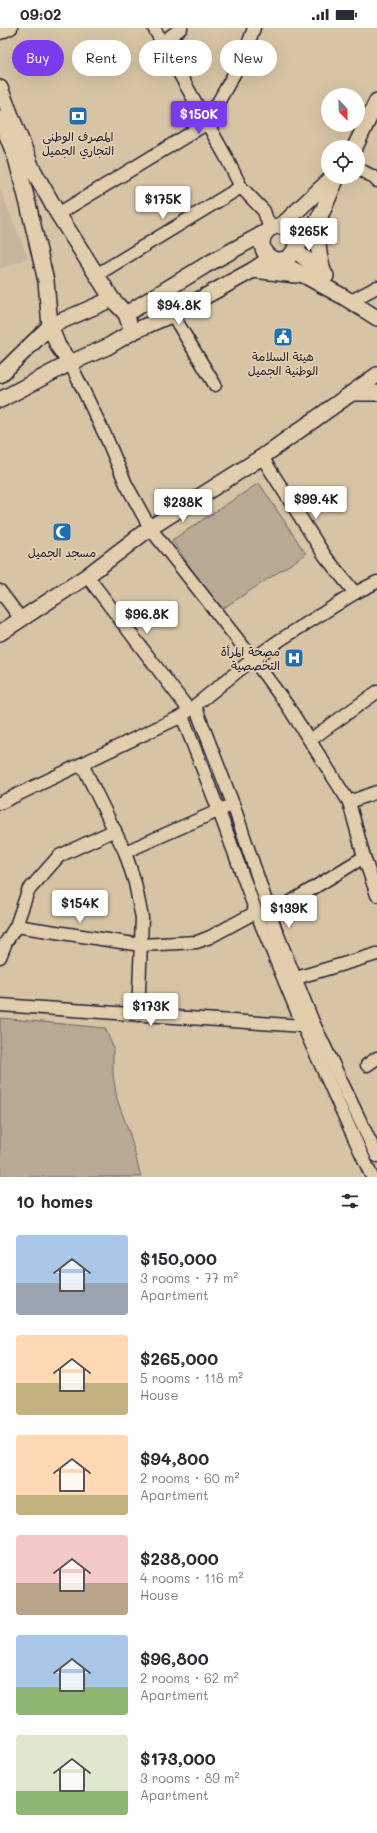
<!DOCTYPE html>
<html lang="en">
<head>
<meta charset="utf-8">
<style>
	:root { --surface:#fff; --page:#f7f7f7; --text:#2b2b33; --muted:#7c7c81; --accent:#7c3aed }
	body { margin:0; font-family:Mali,"Playpen Sans Arabic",sans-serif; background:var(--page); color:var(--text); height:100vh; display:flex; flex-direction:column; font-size:15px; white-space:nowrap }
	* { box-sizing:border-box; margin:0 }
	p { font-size:13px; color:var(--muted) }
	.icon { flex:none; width:22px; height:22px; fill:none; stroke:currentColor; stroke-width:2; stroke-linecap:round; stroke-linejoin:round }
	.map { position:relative; height:1149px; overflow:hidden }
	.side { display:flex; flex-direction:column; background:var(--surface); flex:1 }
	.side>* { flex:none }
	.top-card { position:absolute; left:12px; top:12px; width:353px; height:36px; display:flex; gap:8px }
	.needle { width:26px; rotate:157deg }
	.fabs { position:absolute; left:321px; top:60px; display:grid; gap:8px }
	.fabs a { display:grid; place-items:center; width:44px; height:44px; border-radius:50%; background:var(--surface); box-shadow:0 4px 16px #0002; font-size:20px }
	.price { position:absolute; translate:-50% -34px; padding:0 9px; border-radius:4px; background:#fff; color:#222; font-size:13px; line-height:26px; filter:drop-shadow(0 1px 2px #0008) }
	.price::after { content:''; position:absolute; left:50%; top:24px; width:12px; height:9px; margin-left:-6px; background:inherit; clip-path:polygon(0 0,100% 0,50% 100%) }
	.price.on { background:var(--accent); color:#fff }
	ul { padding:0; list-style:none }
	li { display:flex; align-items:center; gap:12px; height:100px; padding:0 16px }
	li span { display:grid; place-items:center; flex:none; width:112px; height:80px; border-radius:4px; color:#555 }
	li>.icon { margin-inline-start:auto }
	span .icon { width:48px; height:48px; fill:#fffc; stroke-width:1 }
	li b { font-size:17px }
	h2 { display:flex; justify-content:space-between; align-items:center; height:48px; padding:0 16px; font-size:17px }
	.chip { padding:0 14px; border-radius:18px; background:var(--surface); box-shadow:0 4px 16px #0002; font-size:14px; line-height:36px }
	.chip.on { background:var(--accent); color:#fff }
	.status { display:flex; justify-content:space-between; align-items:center; height:28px; padding:0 20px; background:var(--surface); direction:ltr }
	.status svg { height:11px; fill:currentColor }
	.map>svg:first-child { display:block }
	.built { fill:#c8b69c }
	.green { fill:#b8a994; stroke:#6d6668 }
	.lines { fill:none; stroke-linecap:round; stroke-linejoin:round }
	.minor-casing { stroke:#22223b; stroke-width:15 }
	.tertiary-casing { stroke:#22223b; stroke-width:18 }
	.minor { stroke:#e2ceac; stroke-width:12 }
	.tertiary { stroke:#e2ceac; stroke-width:15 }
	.labels { text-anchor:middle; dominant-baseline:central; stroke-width:4; stroke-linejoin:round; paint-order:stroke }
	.poi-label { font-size:12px; fill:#22223b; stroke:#e2ceac }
</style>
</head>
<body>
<div class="status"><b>09:02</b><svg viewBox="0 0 49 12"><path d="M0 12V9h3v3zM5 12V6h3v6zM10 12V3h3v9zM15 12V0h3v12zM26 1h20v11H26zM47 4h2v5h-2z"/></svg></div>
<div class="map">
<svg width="377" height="1149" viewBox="0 0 377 1149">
	<rect width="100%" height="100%" fill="#d7c4a5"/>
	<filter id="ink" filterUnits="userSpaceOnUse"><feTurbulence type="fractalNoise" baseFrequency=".025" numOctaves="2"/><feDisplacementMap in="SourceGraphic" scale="8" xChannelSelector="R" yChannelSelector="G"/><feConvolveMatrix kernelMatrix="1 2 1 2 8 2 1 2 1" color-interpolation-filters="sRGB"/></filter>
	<g filter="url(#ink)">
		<!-- built -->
		<path class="built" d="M0,161l28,69 -28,11z"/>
		<!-- green -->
		<g class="green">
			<path d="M259,455l47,71 -87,57 -47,-71z"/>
			<path d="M0,990l105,10 8,19v28l4,24 13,36 11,42h-141z"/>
		</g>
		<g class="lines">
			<defs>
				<g id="minor">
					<path d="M154,0l72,129 15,30 23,24 6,18"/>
					<path d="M0,5l11,-5"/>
					<path d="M162,15l19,-15"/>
					<path d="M358,141l14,7 5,5"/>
					<path d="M58,186l148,-90 37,-66 11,-30"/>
					<path d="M98,246l143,-87"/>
					<path d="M160,266l55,91"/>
					<path d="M351,273l26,-14"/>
					<path d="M70,335l36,74 20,47 24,44 103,131 34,46 62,97 15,55 13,38"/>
					<path d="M262,429l63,99 30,37"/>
					<path d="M87,548l102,134"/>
					<path d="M0,563l21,28"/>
					<path d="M195,678l38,98 42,124 38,94 64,134"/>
					<path d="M182,688l37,95 37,101 47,114 69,151"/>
					<path d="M310,712l67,-48"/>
					<path d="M82,736l43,88 10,31 7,35 -4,97"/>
					<path d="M349,774l28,-10"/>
					<path d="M0,775l182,-87 71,-57 27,-19 75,-47 22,-11"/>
					<path d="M125,824l102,-45"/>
					<path d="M271,886l93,-57"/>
					<path d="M16,898l125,19 56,-3 13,-5 46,-25"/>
					<path d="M0,929l6,-15 10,-16 12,-35 31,-35 56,-26"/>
					<path d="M296,950l81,-24"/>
					<path d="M0,977l303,21"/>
					<path d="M367,1037l10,-7"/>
				</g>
				<g id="tertiary">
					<path d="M0,60l32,80 26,46 54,85 14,15 6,18"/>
					<path d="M0,90l16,40 12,46 18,77 4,45 8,20 12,17"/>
					<path d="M355,119l22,-46"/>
					<path d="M321,193c-5,20 -3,33 3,53"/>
					<circle cx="279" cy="215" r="17"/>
					<path d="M281,198l52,-49"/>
					<path d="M297,218l15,-15 12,-23 13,-31"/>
					<path d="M295,222l31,26"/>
					<path d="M276,232l66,36 35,22"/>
					<path d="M253,242l43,5"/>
					<path d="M126,286l80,-49 60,-33"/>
					<path d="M0,347l50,-49 62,-27"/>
					<path d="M353,365h24"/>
					<path d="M0,372l70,-37 37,-16 25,-15 41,-18 80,-44 18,-12"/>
					<path d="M0,605l87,-57 63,-48 112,-71 115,-82"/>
				</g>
			</defs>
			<!-- minor casing -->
			<use href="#minor" class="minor-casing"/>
			<!-- tertiary casing -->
			<use href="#tertiary" class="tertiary-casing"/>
			<!-- minor -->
			<use href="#minor" class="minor"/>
			<!-- tertiary -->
			<use href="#tertiary" class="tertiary"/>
		</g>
	</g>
	<!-- icons -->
	<defs>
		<symbol id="bank-square" viewBox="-11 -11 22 22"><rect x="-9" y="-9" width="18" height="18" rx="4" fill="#1f6fb2" stroke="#e2ceac"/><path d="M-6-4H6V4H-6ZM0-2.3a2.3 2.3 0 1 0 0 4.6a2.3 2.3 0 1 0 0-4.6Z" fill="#fff"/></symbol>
		<symbol id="civic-square" viewBox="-11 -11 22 22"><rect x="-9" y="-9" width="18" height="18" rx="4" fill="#1f6fb2" stroke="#e2ceac"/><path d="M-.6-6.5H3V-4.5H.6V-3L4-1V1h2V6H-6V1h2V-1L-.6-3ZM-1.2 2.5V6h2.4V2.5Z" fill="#fff"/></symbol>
		<symbol id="mosque-square" viewBox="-11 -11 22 22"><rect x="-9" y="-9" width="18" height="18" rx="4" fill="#1f6fb2" stroke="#e2ceac"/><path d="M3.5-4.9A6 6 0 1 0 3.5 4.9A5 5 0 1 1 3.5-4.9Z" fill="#fff"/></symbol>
		<symbol id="hospital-square" viewBox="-11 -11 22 22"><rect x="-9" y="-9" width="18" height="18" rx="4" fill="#1f6fb2" stroke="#e2ceac"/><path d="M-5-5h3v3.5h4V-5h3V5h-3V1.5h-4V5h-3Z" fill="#fff"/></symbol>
	</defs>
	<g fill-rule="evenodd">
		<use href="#bank-square" x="67" y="77" width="22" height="22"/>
		<use href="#civic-square" x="272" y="298" width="22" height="22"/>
		<use href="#mosque-square" x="51" y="493" width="22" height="22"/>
		<use href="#hospital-square" x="283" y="619" width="22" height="22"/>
	</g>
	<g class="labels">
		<!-- poi labels -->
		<g class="poi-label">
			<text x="78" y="108">المصرف الوطني<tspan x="78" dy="14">التجاري الجميل</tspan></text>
			<text x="283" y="328">هيئة السلامة<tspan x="283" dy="14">الوطنية الجميل</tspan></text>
			<text x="62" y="524">مسجد الجميل</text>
			<text x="280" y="623" text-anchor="end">مصحة المرأة<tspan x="280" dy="14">التخصصية</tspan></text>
		</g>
	</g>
</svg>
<div class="fabs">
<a><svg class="needle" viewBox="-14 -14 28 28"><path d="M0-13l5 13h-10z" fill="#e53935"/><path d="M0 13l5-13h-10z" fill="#7c7c81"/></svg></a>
<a><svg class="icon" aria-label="locate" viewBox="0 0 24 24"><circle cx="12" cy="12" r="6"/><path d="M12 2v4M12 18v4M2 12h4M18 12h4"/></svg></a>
</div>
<b class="price on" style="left:199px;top:107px">$150K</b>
<b class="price" style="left:163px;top:192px">$175K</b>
<b class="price" style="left:309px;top:224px">$265K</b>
<b class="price" style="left:179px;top:298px">$94.8K</b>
<b class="price" style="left:316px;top:492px">$99.4K</b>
<b class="price" style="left:183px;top:495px">$238K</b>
<b class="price" style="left:147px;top:607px">$96.8K</b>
<b class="price" style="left:80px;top:896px">$154K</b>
<b class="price" style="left:289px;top:901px">$139K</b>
<b class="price" style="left:151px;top:999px">$173K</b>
<div class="top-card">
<a class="chip on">Buy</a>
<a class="chip">Rent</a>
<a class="chip">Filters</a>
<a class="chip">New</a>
</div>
</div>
<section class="side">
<h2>10 homes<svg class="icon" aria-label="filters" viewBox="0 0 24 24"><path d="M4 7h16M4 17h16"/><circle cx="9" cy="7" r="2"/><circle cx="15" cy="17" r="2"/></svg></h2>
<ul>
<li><span style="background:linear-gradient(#a9c7e8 60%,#9aa5b1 0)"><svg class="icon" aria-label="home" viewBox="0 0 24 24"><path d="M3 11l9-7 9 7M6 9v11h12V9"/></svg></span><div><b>$150,000</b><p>3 rooms · 77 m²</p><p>Apartment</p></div></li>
<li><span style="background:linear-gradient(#ffd9b3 60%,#c2b280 0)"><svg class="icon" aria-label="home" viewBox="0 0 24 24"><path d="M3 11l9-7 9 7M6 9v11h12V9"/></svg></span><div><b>$265,000</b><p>5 rooms · 118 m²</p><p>House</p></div></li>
<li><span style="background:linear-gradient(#ffd9b3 75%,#c2b280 0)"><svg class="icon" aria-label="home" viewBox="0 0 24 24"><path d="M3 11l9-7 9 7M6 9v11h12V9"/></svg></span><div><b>$94,800</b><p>2 rooms · 60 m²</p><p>Apartment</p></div></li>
<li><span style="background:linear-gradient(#f6c9c9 60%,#b9a48a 0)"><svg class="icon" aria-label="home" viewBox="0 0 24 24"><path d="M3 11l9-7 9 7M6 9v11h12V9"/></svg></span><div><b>$238,000</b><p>4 rooms · 116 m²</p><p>House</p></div></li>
<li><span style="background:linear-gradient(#a9c7e8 65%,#8fb573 0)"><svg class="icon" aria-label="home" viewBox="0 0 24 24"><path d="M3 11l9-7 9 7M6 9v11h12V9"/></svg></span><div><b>$96,800</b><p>2 rooms · 62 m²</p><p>Apartment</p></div></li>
<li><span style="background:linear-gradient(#dfe7d0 70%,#8fb573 0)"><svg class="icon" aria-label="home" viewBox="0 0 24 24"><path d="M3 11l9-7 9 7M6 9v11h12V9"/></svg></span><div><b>$173,000</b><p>3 rooms · 89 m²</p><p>Apartment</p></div></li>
</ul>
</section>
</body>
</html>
